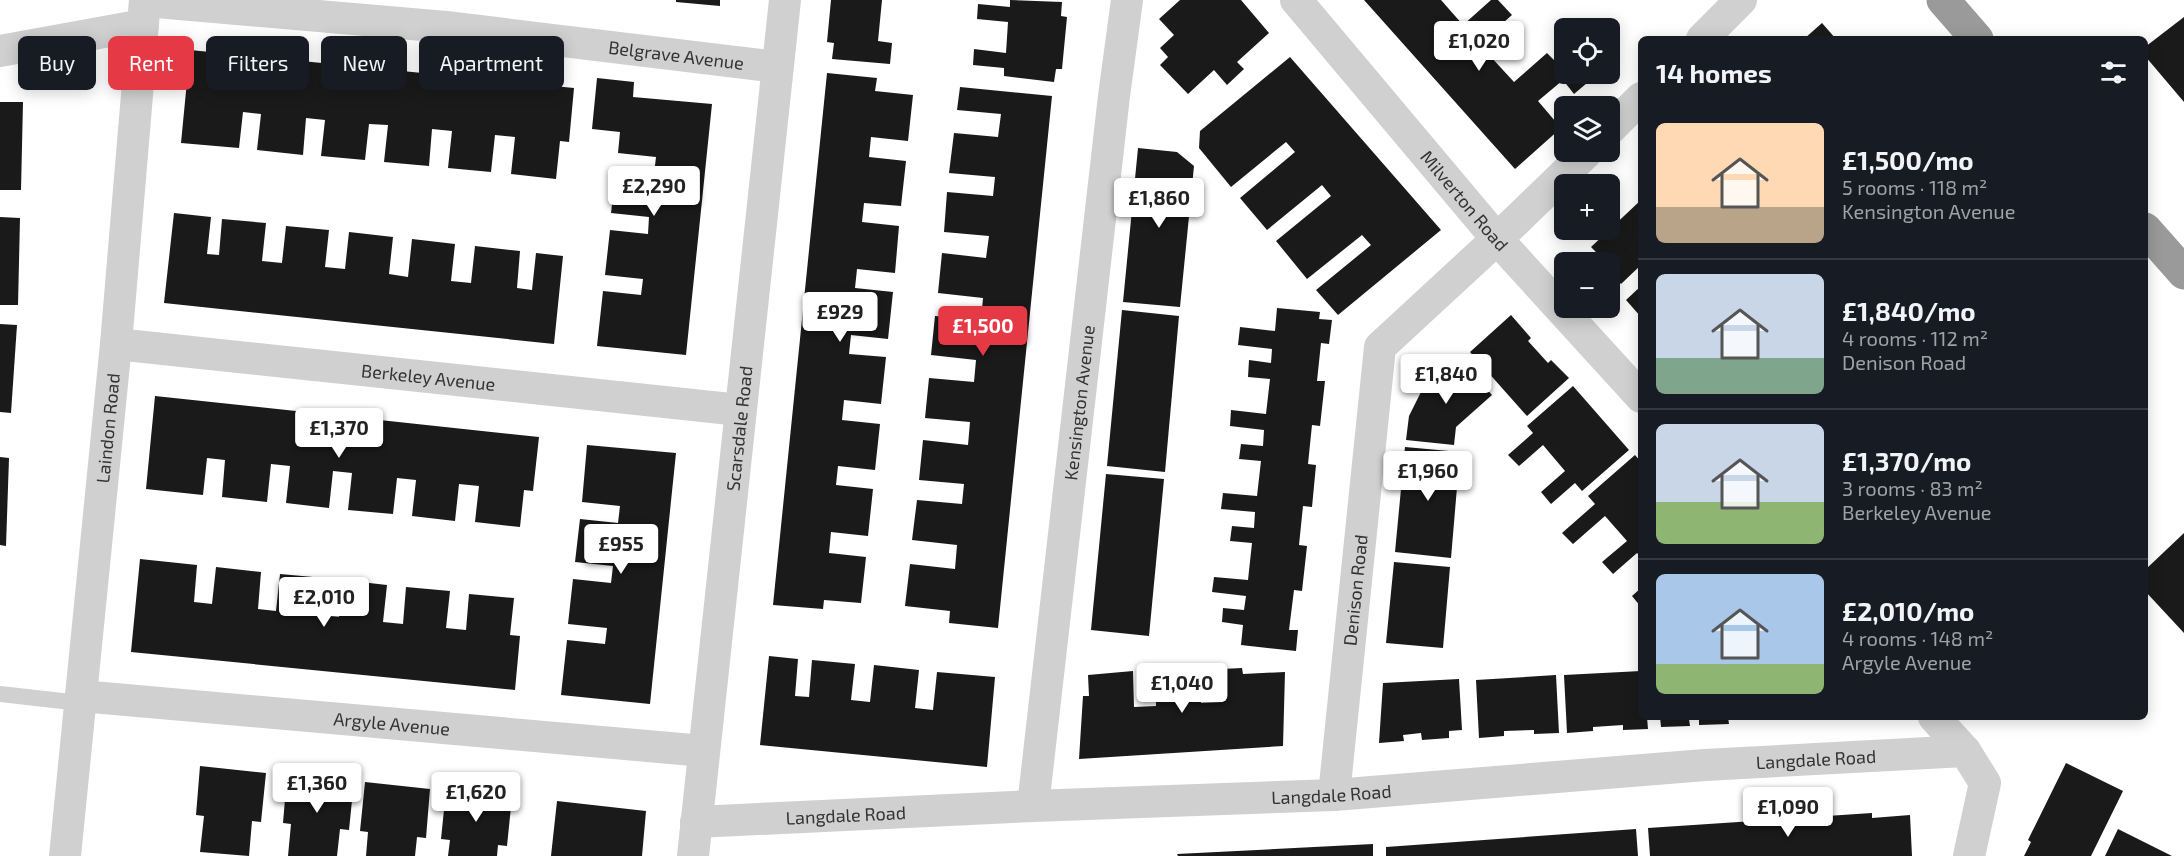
<!DOCTYPE html>
<html lang="en">
<head>
<meta charset="utf-8">
<style>
	:root { --surface:#171b24; --page:#20242c; --text:#f1f3f6; --muted:#9ea1a6; --line:#363941; --accent:#e63946 }
	body { margin:0; font-family:"Exo 2",sans-serif; background:var(--page); color:var(--text); height:100vh; display:flex; flex-direction:column; font-size:22px; white-space:nowrap }
	* { box-sizing:border-box; margin:0 }
	p { font-size:20px; color:var(--muted) }
	.icon { flex:none; width:33px; height:33px; fill:none; stroke:currentColor; stroke-width:2; stroke-linecap:round; stroke-linejoin:round }
	.map { position:relative; flex:1; overflow:hidden }
	.details { position:absolute; left:1638px; top:36px; width:510px; height:684px; display:flex; flex-direction:column; background:var(--surface); border-radius:9px; box-shadow:0 3px 15px #0003 }
	.details>* { flex:none }
	.guide { position:absolute; left:18px; top:36px; width:570px; height:54px; display:flex; gap:12px }
	.controls { position:absolute; left:1554px; top:18px; display:grid; gap:12px }
	.controls a { display:grid; place-items:center; width:66px; height:66px; border-radius:9px; background:var(--surface); box-shadow:0 3px 15px #0003; font-size:30px }
	.price { position:absolute; translate:-50% -51px; padding:0 14px; border-radius:6px; background:#fff; color:#222; font-size:20px; line-height:39px; filter:drop-shadow(0 2px 3px #0008) }
	.price::after { content:''; position:absolute; left:50%; top:36px; width:18px; height:14px; margin-left:-9px; background:inherit; clip-path:polygon(0 0,100% 0,50% 100%) }
	.price.current { background:var(--accent); color:#fff }
	ul { padding:0; list-style:none }
	li { display:flex; align-items:center; gap:18px; height:150px; padding:0 18px }
	li+li { border-top:2px solid var(--line) }
	li span { display:grid; place-items:center; flex:none; width:168px; height:120px; border-radius:9px; color:#555 }
	li>.icon { margin-inline-start:auto }
	span .icon { width:72px; height:72px; fill:#fffc; stroke-width:1 }
	li b { font-size:26px }
	h2 { display:flex; justify-content:space-between; align-items:center; height:72px; padding:0 18px; font-size:26px }
	.chip { padding:0 21px; border-radius:9px; background:var(--surface); box-shadow:0 3px 15px #0003; font-size:21px; line-height:54px }
	.chip.current { background:var(--accent); color:#fff }
	.map>svg:first-child { display:block }
	.building { fill:#1a1a1a }
	.lines { fill:none; stroke-linecap:round; stroke-linejoin:round }
	.lane { stroke:#d0d0d0; stroke-width:16 }
	.street { stroke:#d0d0d0; stroke-width:32 }
	.highway { stroke:#9a9a9a; stroke-width:33 }
	.labels { text-anchor:middle; dominant-baseline:central; stroke-width:6; stroke-linejoin:round; paint-order:stroke }
	.street-label { font-size:18px; fill:#333; stroke:#fff }
</style>
</head>
<body>
<div class="map">
<svg width="2184" height="856" viewBox="0 0 2184 856">
	<rect width="100%" height="100%" fill="#fff"/>
	<!-- building -->
	<g class="building">
		<path d="M676,0h44v6l-44,-4z"/>
		<path d="M831,0h51l-4,41 14,2 -2,21 -58,-5 2,-16 -7,-1z"/>
		<path d="M1010,0l52,2 -1,14 6,1 -5,52h-6l-2,13 -50,-6v-8l-31,-3 1,-16 32,4 2,-31 -31,-3 1,-15 32,3z"/>
		<path d="M1180,0h61l28,33 -32,29 7,7 -17,16 -13,-15 -26,24 -28,-29 8,-8 -8,-9 14,-13 -15,-16z"/>
		<path d="M1364,0h77l22,25 28,-25h7l14,15 -33,29 35,38 33,-29 15,15 2,-2v8h15l8,9 -13,11 -11,-14 -25,21 23,27 -46,41z"/>
		<path d="M2184,17v85l-39,-46v-9z"/>
		<path d="M1822,23l14,16h-32z"/>
		<path d="M190,50l384,38 -5,54 -9,-1 -4,38 -45,-5 4,-37 -20,-2 -4,37 -43,-4 4,-37 -20,-2 -3,37 -45,-4 4,-37 -19,-1 -4,36 -44,-4 4,-36 -19,-2 -3,37 -46,-5 4,-36 -18,-2 -4,36 -58,-5z"/>
		<path d="M1290,57l151,173 -103,85 -22,-25 55,-45 -9,-10 -55,44 -31,-38 55,-45 -9,-11 -55,45 -27,-32 55,-46 -9,-10 -55,45 -32,-39 1,-17z"/>
		<path d="M827,73l50,5 -2,13 38,4 -5,46 -37,-4 -2,20 37,4 -5,45 -37,-3 -2,19 37,4 -4,47 -38,-4 -2,19 38,4 -5,47 -37,-4 -2,19 37,3 -5,47 -37,-4 -2,20 38,4 -5,46 -37,-4 -2,19 37,4 -5,47 -37,-4 -2,21 37,4 -5,46 -37,-3 -1,9 -50,-4z"/>
		<path d="M597,78l37,4 -1,15 79,7 -26,251 -89,-9 6,-55 38,4 2,-16 -38,-4 5,-45 38,4 1,-17 -38,-4 5,-43 38,4 2,-17 -38,-4 2,-21 -28,-3z"/>
		<path d="M960,87l92,9 -54,532 -49,-5 1,-12 -45,-5 5,-42 45,5 2,-24 -45,-5 5,-40 45,4 2,-20 -45,-4 4,-40 45,5 2,-23 -45,-4 4,-40 45,4 2,-22 -45,-5 4,-39 46,4 2,-22 -45,-5 4,-40 44,5 3,-22 -45,-4 3,-40 46,4 2,-19 -46,-4 5,-40 44,4 3,-23 -44,-4z"/>
		<path d="M0,102h23l-2,88h-21z"/>
		<path d="M1138,148l39,4 17,14 -14,141 -57,-5z"/>
		<path d="M1641,200v65l-20,19 -11,-12v-10h-4l-15,-15z"/>
		<path d="M174,213l37,4 -4,37 12,1 3,-36 44,4 -4,38 20,2 4,-37 43,4 -4,37 20,2 4,-37 44,5 -4,37 19,3 4,-38 43,5 -4,37 20,2 4,-37 45,5 -3,37 15,2 4,-37 27,3 -9,88 -390,-41z"/>
		<path d="M0,217l20,1 -2,87h-18z"/>
		<path d="M1641,286v31l-15,-17z"/>
		<path d="M1277,308l43,4 -1,7 13,1 -3,24 -8,-1 -4,38h8l-5,45 -8,-1 -4,39 8,1 -4,42 -9,-1 -4,39 8,1 -5,45 -8,-1 -5,40h9l-2,21 -55,-6 2,-20 -21,-3 1,-14 21,2 2,-14 -34,-4 2,-15 34,3 4,-37 -22,-2 2,-15 22,2 1,-16 -34,-3 2,-16 34,3 4,-35 -22,-2 2,-15 22,2 1,-16 -34,-4 1,-16 35,4 4,-35 -22,-2 1,-17 22,3 1,-14 -34,-4 2,-18 35,4z"/>
		<path d="M1122,310l57,6 -14,156 -58,-6z"/>
		<path d="M1511,315l20,23 -3,3 20,22 3,-3 18,18 -42,38 -57,-64z"/>
		<path d="M0,324l17,1 -6,88 -11,-1z"/>
		<path d="M1459,358l33,37 -36,32 -2,18 -48,-5 3,-24 13,-26z"/>
		<path d="M1573,386l56,64 -47,41 -7,-8 -24,21 -10,-12 24,-21 -22,-26 -24,21 -11,-11 25,-22 -6,-7z"/>
		<path d="M155,396l384,41 -6,54 -9,-1 -4,37 -45,-5 4,-36 -20,-2 -4,37 -43,-5 4,-36 -19,-2 -4,36 -45,-4 4,-37 -19,-2 -4,37 -43,-5 4,-37 -19,-2 -4,38 -45,-5 3,-37 -18,-2 -4,37 -57,-6z"/>
		<path d="M587,445l89,8 -26,251 -89,-9 6,-55 38,4 2,-16 -39,-4 5,-45 38,4 2,-17 -38,-4 5,-43 38,4 2,-17 -38,-4z"/>
		<path d="M1405,447l55,5 -9,106 -56,-6z"/>
		<path d="M1635,455l6,7v95l-4,-4 -24,21 -11,-12 25,-21 -22,-25 -32,28 -11,-11 33,-29 -7,-8z"/>
		<path d="M0,457l9,1 -3,88 -6,-1z"/>
		<path d="M1106,474l58,5 -15,157 -58,-6z"/>
		<path d="M2184,533v100l-39,-42v-21z"/>
		<path d="M140,559l57,6 -3,37 18,2 4,-37 45,5 -3,37 18,2 4,-37 44,4 -4,37 19,2 4,-37 44,5 -4,37 20,2 3,-37 44,4 -4,37 20,2 3,-36 45,4 -4,37 10,1 -5,54 -384,-38z"/>
		<path d="M1394,562l56,5 -7,81 -57,-5z"/>
		<path d="M1641,588v19l-9,-11z"/>
		<path d="M769,656l29,3 -3,37 14,1 3,-37 43,4 -4,36 19,2 4,-37 45,5 -4,38 18,2 4,-38 58,5 -8,90 -227,-22z"/>
		<path d="M1198,666l3,37 22,-1 -1,-33 20,-1 1,6 42,-2 -2,74 -204,13 4,-63h6l-1,-21 45,-4 1,36 22,-1v-38z"/>
		<path d="M1641,671v46h6l1,12 -25,1v-5l-30,2v4l-26,2 -3,-58z"/>
		<path d="M1556,675l3,58 -25,1v-4l-30,1v5l-25,2 -3,-58z"/>
		<path d="M1459,679l3,51 -13,1v7l-27,2 -1,-7 -18,2 1,6 -25,2 4,-60z"/>
		<path d="M1660,717h38v2h-9l1,7 -29,1z"/>
		<path d="M1699,717h29l1,7 -30,1z"/>
		<path d="M2066,763l57,28 -32,65h-67l7,-14 -3,-2z"/>
		<path d="M200,766l66,7 -5,49 -9,-1 -3,35 -49,-4 4,-36 -8,-1z"/>
		<path d="M287,775l67,6 -5,49 -9,-1 -3,27h-49l3,-32 -8,-1z"/>
		<path d="M365,782l65,7 -4,49 -9,-1 -2,19h-49l2,-24 -8,-1z"/>
		<path d="M446,790l66,7 -5,49 -9,-1 -1,11h-49l2,-16 -9,-1z"/>
		<path d="M557,801l89,10 -4,45h-91z"/>
		<path d="M1872,813v5l38,-3 2,41h-262l-2,-28z"/>
		<path d="M1636,829l2,27h-252v-9z"/>
		<path d="M2118,829l54,27h-67z"/>
		<path d="M1373,844v12h-195l-1,-2z"/>
	</g>
	<g class="lines">
		<!-- lane -->
		<path class="lane" d="M0,694l80,9"/>
		<!-- street -->
		<g class="street">
			<path id="s1" d="M1296,0l201,239 144,158"/>
			<path id="s2" d="M145,1l301,26 331,40"/>
			<path d="M1702,39l39,-39"/>
			<path d="M0,51l143,-26"/>
			<path d="M1610,129l31,-31"/>
			<path id="s3" d="M116,344l624,66"/>
			<path id="s4" d="M81,696l623,55"/>
			<path d="M1934,717l31,34 20,32 -16,73"/>
			<path id="s5" d="M1334,795l46,-448 117,-108 90,-87"/>
			<path id="s6" d="M1033,806l81,-710 13,-96"/>
			<path id="s7" d="M696,822l337,-16 301,-11 371,-30 260,-14"/>
			<path id="s8" d="M65,856l51,-512 29,-344"/>
			<path id="s9" d="M693,856l92,-856"/>
		</g>
		<!-- highway -->
		<g class="highway">
			<path d="M1943,0l34,39"/>
			<path d="M2145,229l39,44"/>
		</g>
	</g>
	<g class="labels">
		<!-- street labels -->
		<g class="street-label">
			<text stroke="none"><textPath href="#s2" startOffset="534">Belgrave Avenue</textPath></text>
			<text stroke="none"><textPath href="#s1" startOffset="262">Milverton Road</textPath></text>
			<text stroke="none"><textPath href="#s3" startOffset="314">Berkeley Avenue</textPath></text>
			<text stroke="none"><textPath href="#s6" startOffset="406">Kensington Avenue</textPath></text>
			<text stroke="none"><textPath href="#s8" startOffset="430">Laindon Road</textPath></text>
			<text stroke="none"><textPath href="#s9" startOffset="430">Scarsdale Road</textPath></text>
			<text stroke="none"><textPath href="#s5" startOffset="206">Denison Road</textPath></text>
			<text stroke="none"><textPath href="#s4" startOffset="312">Argyle Avenue</textPath></text>
			<text stroke="none"><textPath href="#s7" startOffset="1122">Langdale Road</textPath></text>
			<text stroke="none"><textPath href="#s7" startOffset="636">Langdale Road</textPath></text>
			<text stroke="none"><textPath href="#s7" startOffset="150">Langdale Road</textPath></text>
		</g>
	</g>
</svg>
<div class="controls">
<a><svg class="icon" aria-label="locate" viewBox="0 0 24 24"><circle cx="12" cy="12" r="6"/><path d="M12 2v4M12 18v4M2 12h4M18 12h4"/></svg></a>
<a><svg class="icon" aria-label="layers" viewBox="0 0 24 24"><path d="M12 4l9 5-9 5-9-5zM3 14l9 5 9-5"/></svg></a>
<a>+</a>
<a>−</a>
</div>
<b class="price" style="left:1479px;top:72px">£1,020</b>
<b class="price" style="left:654px;top:217px">£2,290</b>
<b class="price" style="left:1159px;top:229px">£1,860</b>
<b class="price" style="left:840px;top:343px">£929</b>
<b class="price current" style="left:983px;top:357px">£1,500</b>
<b class="price" style="left:1446px;top:405px">£1,840</b>
<b class="price" style="left:339px;top:459px">£1,370</b>
<b class="price" style="left:1428px;top:502px">£1,960</b>
<b class="price" style="left:621px;top:575px">£955</b>
<b class="price" style="left:324px;top:628px">£2,010</b>
<b class="price" style="left:1182px;top:714px">£1,040</b>
<b class="price" style="left:317px;top:814px">£1,360</b>
<b class="price" style="left:476px;top:823px">£1,620</b>
<b class="price" style="left:1788px;top:838px">£1,090</b>
<div class="guide">
<a class="chip">Buy</a>
<a class="chip current">Rent</a>
<a class="chip">Filters</a>
<a class="chip">New</a>
<a class="chip">Apartment</a>
</div>
<section class="details">
<h2>14 homes<svg class="icon" aria-label="filters" viewBox="0 0 24 24"><path d="M4 7h16M4 17h16"/><circle cx="9" cy="7" r="2"/><circle cx="15" cy="17" r="2"/></svg></h2>
<ul>
<li><span style="background:linear-gradient(#ffd9b3 70%,#b9a48a 0)"><svg class="icon" aria-label="home" viewBox="0 0 24 24"><path d="M3 11l9-7 9 7M6 9v11h12V9"/></svg></span><div><b>£1,500/mo</b><p>5 rooms · 118 m²</p><p>Kensington Avenue</p></div></li>
<li><span style="background:linear-gradient(#c9d6e8 70%,#7fa58c 0)"><svg class="icon" aria-label="home" viewBox="0 0 24 24"><path d="M3 11l9-7 9 7M6 9v11h12V9"/></svg></span><div><b>£1,840/mo</b><p>4 rooms · 112 m²</p><p>Denison Road</p></div></li>
<li><span style="background:linear-gradient(#c9d6e8 65%,#8fb573 0)"><svg class="icon" aria-label="home" viewBox="0 0 24 24"><path d="M3 11l9-7 9 7M6 9v11h12V9"/></svg></span><div><b>£1,370/mo</b><p>3 rooms · 83 m²</p><p>Berkeley Avenue</p></div></li>
<li><span style="background:linear-gradient(#a9c7e8 75%,#8fb573 0)"><svg class="icon" aria-label="home" viewBox="0 0 24 24"><path d="M3 11l9-7 9 7M6 9v11h12V9"/></svg></span><div><b>£2,010/mo</b><p>4 rooms · 148 m²</p><p>Argyle Avenue</p></div></li>
</ul>
</section>
</div>
</body>
</html>
